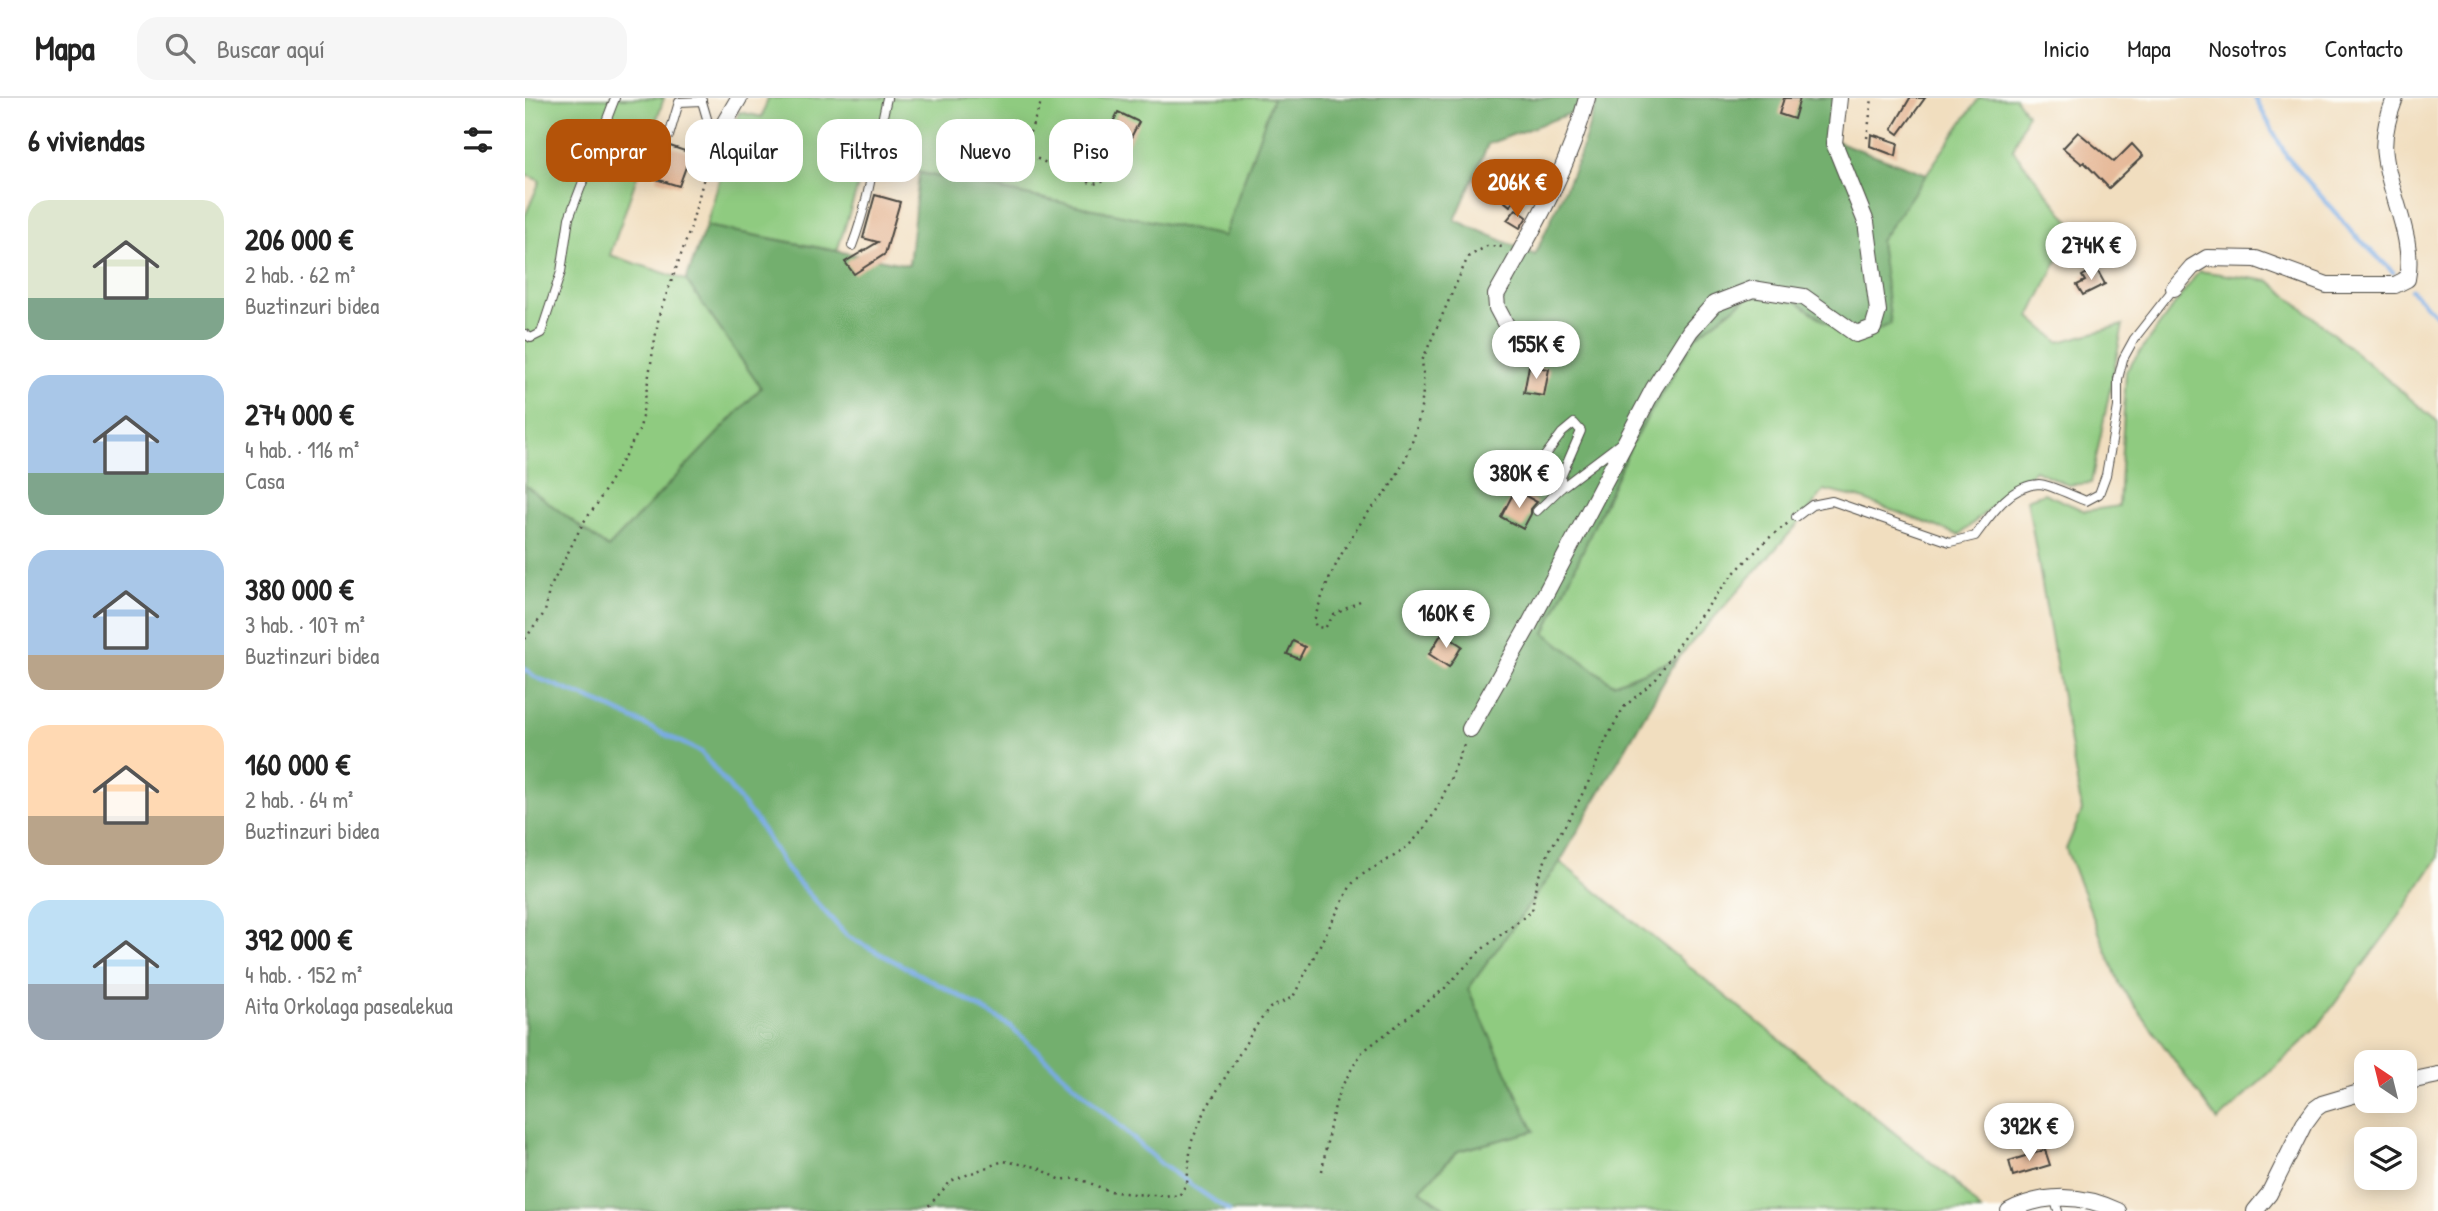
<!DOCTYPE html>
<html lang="es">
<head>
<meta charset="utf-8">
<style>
	:root { --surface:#fff; --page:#f6f6f6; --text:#222; --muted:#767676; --line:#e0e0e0; --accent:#b45309 }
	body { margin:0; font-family:"Patrick Hand",sans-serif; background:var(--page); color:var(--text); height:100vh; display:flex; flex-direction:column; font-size:26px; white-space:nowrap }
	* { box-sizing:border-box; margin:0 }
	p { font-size:23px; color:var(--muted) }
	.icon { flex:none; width:38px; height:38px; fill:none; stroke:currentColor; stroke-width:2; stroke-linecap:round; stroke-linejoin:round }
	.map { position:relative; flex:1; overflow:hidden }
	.side { display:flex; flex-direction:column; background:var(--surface); width:525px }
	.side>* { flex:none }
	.guide { position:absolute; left:21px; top:21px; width:665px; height:63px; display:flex; gap:14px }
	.needle { width:46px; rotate:325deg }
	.fabs { position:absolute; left:1829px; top:952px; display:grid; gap:14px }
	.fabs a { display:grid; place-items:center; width:63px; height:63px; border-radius:14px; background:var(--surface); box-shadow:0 4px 18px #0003; font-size:35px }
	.price { position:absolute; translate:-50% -60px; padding:0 16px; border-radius:24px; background:#fff; color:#222; font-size:23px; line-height:46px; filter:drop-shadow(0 2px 4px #0008) }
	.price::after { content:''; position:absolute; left:50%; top:42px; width:21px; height:16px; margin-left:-10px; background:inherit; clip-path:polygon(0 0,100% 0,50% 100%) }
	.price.on { background:var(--accent); color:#fff }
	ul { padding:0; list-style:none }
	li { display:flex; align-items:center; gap:21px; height:175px; padding:0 28px }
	li span { display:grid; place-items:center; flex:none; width:196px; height:140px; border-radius:21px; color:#555 }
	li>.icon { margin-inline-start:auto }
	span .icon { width:84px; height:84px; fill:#fffc; stroke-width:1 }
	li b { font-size:30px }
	h2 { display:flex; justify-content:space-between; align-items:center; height:84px; padding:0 28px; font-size:30px }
	.chip { padding:0 24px; border-radius:21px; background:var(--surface); box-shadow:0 4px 18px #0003; font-size:24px; line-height:63px }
	.chip.on { background:var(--accent); color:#fff }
	header { display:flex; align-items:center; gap:42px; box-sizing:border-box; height:98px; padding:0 35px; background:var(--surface); border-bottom:2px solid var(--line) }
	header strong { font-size:33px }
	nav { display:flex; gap:38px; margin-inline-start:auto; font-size:24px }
	.search { width:490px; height:63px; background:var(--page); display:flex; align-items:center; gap:18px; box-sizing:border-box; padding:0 24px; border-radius:21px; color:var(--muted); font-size:26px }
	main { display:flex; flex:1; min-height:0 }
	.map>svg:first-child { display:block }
	.green { fill:#8fcb80; stroke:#5d7b56; stroke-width:2 }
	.forest { fill:#73af6e; stroke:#4f6d4c; stroke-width:2 }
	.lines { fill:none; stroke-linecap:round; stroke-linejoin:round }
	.stream { stroke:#79abe4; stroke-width:4.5 }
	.building { fill:#e6ba9a }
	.service-casing { stroke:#494641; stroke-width:10 }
	.minor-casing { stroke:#494641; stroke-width:18 }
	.path { stroke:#494641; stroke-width:2.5; stroke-dasharray:2 5; stroke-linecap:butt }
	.service { stroke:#fff; stroke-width:8 }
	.minor { stroke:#fff; stroke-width:16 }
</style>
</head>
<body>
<header>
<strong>Mapa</strong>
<div class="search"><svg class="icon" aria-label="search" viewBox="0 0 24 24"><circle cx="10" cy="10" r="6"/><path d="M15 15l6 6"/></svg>Buscar aquí</div>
<nav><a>Inicio</a><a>Mapa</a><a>Nosotros</a><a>Contacto</a></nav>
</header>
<main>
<section class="side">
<h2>6 viviendas<svg class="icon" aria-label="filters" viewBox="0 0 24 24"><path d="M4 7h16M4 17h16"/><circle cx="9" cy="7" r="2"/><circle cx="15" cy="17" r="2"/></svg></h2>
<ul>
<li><span style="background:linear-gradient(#dfe7d0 70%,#7fa58c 0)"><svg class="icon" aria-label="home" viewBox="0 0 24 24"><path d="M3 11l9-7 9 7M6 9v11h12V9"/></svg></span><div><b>206 000 €</b><p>2 hab. · 62 m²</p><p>Buztinzuri bidea</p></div></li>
<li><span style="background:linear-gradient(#a9c7e8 70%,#7fa58c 0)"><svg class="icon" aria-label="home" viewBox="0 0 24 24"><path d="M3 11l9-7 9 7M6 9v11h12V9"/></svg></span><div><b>274 000 €</b><p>4 hab. · 116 m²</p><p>Casa</p></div></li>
<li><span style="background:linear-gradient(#a9c7e8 75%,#b9a48a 0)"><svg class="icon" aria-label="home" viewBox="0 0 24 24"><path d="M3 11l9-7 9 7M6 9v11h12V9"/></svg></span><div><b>380 000 €</b><p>3 hab. · 107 m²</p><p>Buztinzuri bidea</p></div></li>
<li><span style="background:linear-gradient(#ffd9b3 65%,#b9a48a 0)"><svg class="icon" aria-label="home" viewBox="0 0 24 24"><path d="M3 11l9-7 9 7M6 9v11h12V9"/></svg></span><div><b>160 000 €</b><p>2 hab. · 64 m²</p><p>Buztinzuri bidea</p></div></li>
<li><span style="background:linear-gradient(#bfe0f5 60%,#9aa5b1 0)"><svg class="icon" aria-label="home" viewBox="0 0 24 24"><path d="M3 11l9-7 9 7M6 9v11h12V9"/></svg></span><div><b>392 000 €</b><p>4 hab. · 152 m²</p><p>Aita Orkolaga pasealekua</p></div></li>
</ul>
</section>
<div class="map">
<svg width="1913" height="1113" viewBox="0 0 1913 1113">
	<rect width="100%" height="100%" fill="#fdfcf7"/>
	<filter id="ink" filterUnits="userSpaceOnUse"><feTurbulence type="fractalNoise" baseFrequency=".0143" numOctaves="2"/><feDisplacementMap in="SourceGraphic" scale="14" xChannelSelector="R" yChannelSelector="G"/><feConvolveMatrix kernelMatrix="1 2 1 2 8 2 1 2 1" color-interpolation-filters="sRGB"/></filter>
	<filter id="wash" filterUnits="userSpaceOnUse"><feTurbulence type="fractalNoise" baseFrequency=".00686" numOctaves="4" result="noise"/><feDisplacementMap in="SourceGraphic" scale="28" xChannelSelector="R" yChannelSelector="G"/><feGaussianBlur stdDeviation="1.57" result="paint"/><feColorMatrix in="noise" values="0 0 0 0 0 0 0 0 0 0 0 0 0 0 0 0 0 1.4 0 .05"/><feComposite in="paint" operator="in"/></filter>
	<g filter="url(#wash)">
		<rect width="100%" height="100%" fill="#f1debf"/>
		<!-- green -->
		<g class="green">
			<path d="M0,0h139l-54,157 76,25 75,108 -153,160 -83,-63v-269l15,-35 -15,-7z"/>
			<path d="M243,0h505l-49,139 -358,-76 -29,90 -131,-25 33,-114 23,5z"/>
			<path d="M1454,0h36l12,16 -14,36 61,77 -44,90 29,25 64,-17 -32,158 -23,2 -33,-15 -76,65 -100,-37 -35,-8 -18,25 -129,144 -64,25 -68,-51 87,-190 64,-107 54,-40 130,-55z"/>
			<path d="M1674,173l71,10 168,141v436l-40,60 -83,112 -97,91 -98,-136 -54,-136 16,-38 -55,-312 17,-6 41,18 34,-5 7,-135z"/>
			<path d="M1035,764l394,319 27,30h-532l-29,-21 38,-39 75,-20 -65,-142z"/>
		</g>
		<!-- forest -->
		<path class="forest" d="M748,0h307l-3,13 -89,33 -33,76 80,35 44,-97 19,-60h236l-4,41 97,35 -47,67 11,83 -38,17 -56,-39 -48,-6 -53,40 -64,107 -87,190 68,51 64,-25 -117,203 -92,127 66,142 -76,20 -38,39 29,21h-924v-726l83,63 153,-160 -75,-108 20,-54 203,39 10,-92 305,63z"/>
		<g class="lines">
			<!-- stream -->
			<g class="stream">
				<path d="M1730,0l32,59 66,76 40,39"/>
				<path d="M1886,192l27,27"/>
				<path d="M0,571l10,8 67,27 99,48 57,71 29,47 60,66 120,64 43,26 151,138 68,47"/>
			</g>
		</g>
		<g id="blocks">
			<!-- building -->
			<g class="building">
				<path d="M1259,0h16l-6,21 -15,-5z"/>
				<path d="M1385,0h15l-26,36 -7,-5z"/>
				<path d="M593,14l21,10 -13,25 -20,-10z"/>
				<path d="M1553,34l36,30 18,-18 11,12 -34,32 -25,-26 -2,2 -19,-16z"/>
				<path d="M1346,36l27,9 -2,13 -26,-10z"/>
				<path d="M142,47l24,8 -12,33 -23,-7z"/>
				<path d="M988,66l19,16 -22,26 -25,-21 16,-20 7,6z"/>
				<path d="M350,97l25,7 -15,52 -31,20 -9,-12 33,-20 -15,-4z"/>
				<path d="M991,111l11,8 -7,11 -13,-8z"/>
				<path d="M1571,170l9,16 -22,11 -6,-10 8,-4 -3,-5z"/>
				<path d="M1004,268l20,3 -5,27 -20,-3z"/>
				<path d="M990,392l22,12 -6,7v5l-8,15 -22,-12z"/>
				<path d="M917,535l20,13 -13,21 -20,-13z"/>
				<path d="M768,543l12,6 -6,12 -12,-5z"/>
				<path d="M1520,1052l5,15 -37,11 -4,-15z"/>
			</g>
		</g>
	</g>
	<g filter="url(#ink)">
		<use href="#blocks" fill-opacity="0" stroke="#494641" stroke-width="2"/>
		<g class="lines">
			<defs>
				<g id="service">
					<path d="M176,0l12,41"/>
					<path d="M144,38l10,-34 23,-1"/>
					<path d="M327,148c19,-50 23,-97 35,-148"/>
					<path d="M0,236l6,4 10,-5 20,-61 8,-54 46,-120"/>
					<path d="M999,386l38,-51 12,-10 7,8 -20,46v11"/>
					<path d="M1012,413l24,-23 61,-46"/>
					<path d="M1271,419l16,-12 20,-4 118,41 25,-6c15,-20 35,-51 64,-52 10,0 36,13 47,17l13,-7 7,-19 12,-68v-28l5,-20 11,-20 40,-51"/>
					<path d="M1529,1099l4,14"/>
				</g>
				<g id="minor">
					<path d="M189,43l25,-43"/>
					<path d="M1649,190l18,-21 15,-9 49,1 71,26h68l12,-6c8,-41 -17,-83 -22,-123 -3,-19 3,-40 10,-58"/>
					<path d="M994,251l-22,-41 -1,-13c36,-64 72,-124 91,-197"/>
					<path d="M945,631l59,-104 125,-237 36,-57 24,-27 39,-15 51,8 52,37 17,-6 5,-17 -12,-89 -32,-79 5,-45"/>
					<path d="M1880,984l33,-7"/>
					<path d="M1484,1113c35,-18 74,-17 109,0"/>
					<path d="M1730,1113l14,-17 35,-70 11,-15 7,-5 44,-13"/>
				</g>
			</defs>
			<!-- service casing -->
			<use href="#service" class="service-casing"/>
			<!-- minor casing -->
			<use href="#minor" class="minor-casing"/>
			<!-- path -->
			<g class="path">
				<path d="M518,0l-18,47 4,10 64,29 13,-3"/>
				<path d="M1342,40l5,-40"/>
				<path d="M835,503l-26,14 -9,13 -9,-1 -2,-6c10,-35 27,-70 48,-100 7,-11 17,-19 24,-29 26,-36 42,-86 36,-131l46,-104 19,-11 18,1"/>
				<path d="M0,541l20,-27 4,-22 34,-67 14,-19 43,-75 19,-114 31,-85 20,-75"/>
				<path d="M797,1073l8,-46 9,-34 22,-38 83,-64 37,-39 51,-39 4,-28 13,-32 23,-37 20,-39 13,-34 19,-34 32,-28 22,-34 54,-70 37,-37 19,-15"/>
				<path d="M399,1113l27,-30 52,-20 34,6 24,13c21,-6 35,9 55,12 20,3 42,3 63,4l8,-13 4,-40 15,-34 50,-83 14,-18 23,-11 58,-112c13,-15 33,-21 49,-33 35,-24 50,-73 65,-110"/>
			</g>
			<!-- service -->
			<use href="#service" class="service"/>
			<!-- minor -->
			<use href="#minor" class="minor"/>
		</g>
	</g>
</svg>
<div class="fabs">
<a><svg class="needle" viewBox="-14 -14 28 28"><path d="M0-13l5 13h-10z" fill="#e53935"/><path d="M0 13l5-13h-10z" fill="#767676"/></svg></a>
<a><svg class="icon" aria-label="layers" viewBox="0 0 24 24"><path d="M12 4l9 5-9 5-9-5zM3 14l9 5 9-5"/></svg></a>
</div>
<b class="price on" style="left:992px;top:121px">206K €</b>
<b class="price" style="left:1566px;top:184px">274K €</b>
<b class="price" style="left:1011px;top:283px">155K €</b>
<b class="price" style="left:994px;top:412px">380K €</b>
<b class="price" style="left:921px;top:552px">160K €</b>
<b class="price" style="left:1504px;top:1065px">392K €</b>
<div class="guide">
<a class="chip on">Comprar</a>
<a class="chip">Alquilar</a>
<a class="chip">Filtros</a>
<a class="chip">Nuevo</a>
<a class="chip">Piso</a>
</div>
</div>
</main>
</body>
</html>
